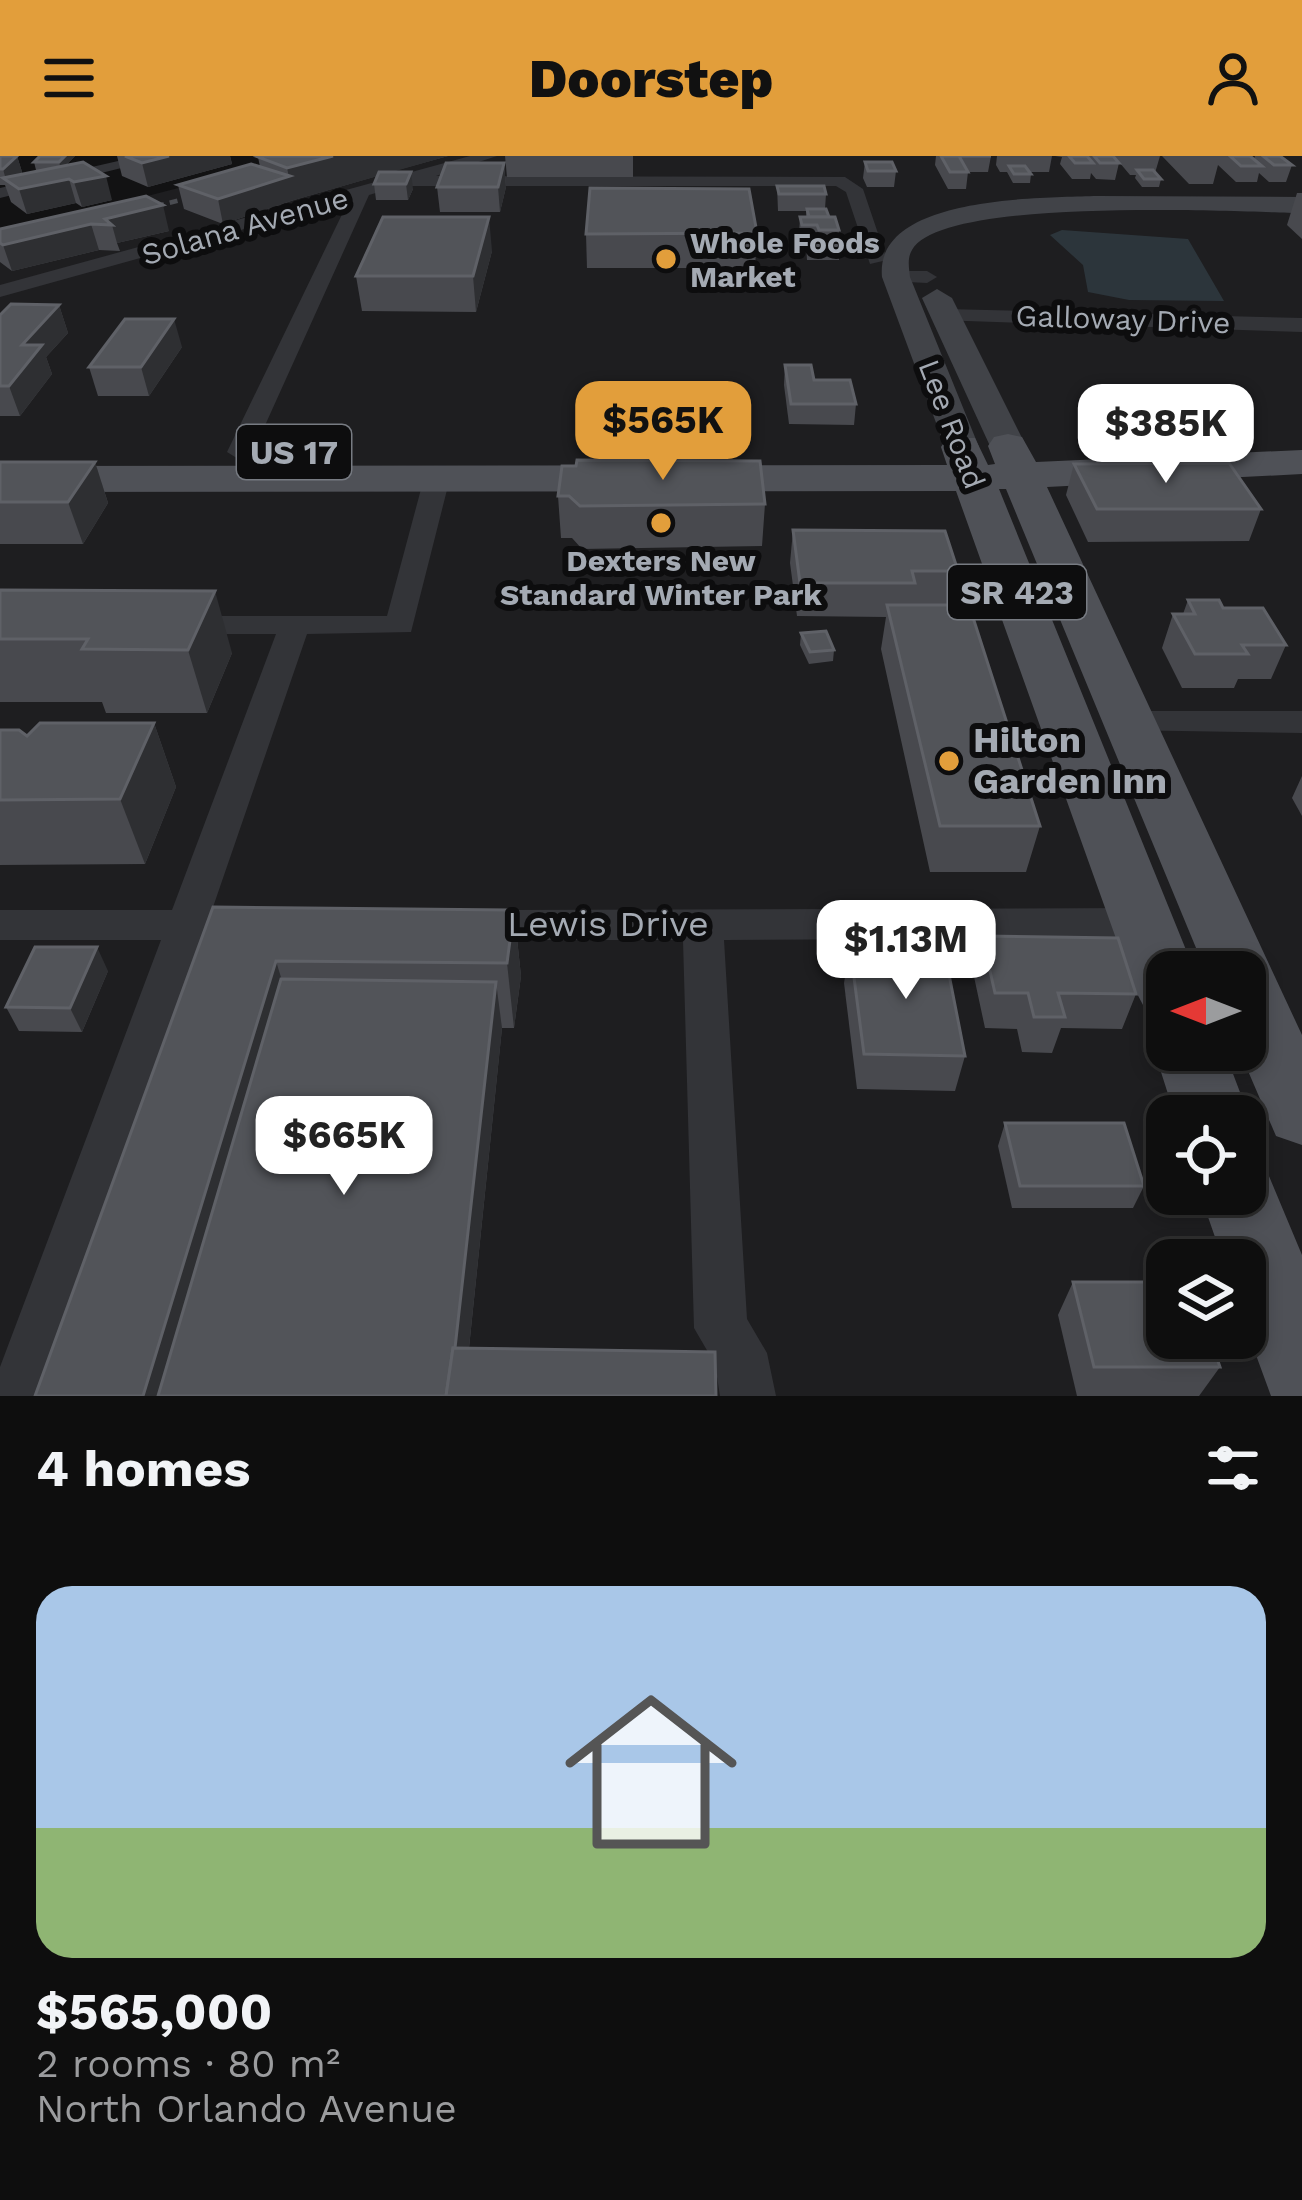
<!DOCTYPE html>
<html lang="en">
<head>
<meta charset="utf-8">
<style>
	:root { --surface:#0e0e0e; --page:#171717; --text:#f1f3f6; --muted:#9b9c9e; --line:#2e2e2e; --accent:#e29e3b }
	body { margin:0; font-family:"Work Sans",sans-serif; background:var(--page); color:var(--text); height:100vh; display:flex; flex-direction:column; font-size:45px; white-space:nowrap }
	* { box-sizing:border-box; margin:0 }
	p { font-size:39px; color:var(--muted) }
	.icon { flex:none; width:66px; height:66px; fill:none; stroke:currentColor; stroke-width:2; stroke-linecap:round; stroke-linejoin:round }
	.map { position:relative; height:1240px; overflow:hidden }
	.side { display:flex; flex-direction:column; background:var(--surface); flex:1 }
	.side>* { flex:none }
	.needle { width:78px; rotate:270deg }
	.controls { position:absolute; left:1146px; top:795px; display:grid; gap:24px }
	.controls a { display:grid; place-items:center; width:120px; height:120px; border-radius:24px; background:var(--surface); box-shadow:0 6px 18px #0003,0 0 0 3px var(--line); font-size:60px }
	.price { position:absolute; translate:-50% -102px; padding:0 27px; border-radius:24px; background:#fff; color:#222; font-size:39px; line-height:78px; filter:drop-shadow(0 3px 6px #0008) }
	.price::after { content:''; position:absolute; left:50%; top:72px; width:36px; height:27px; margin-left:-18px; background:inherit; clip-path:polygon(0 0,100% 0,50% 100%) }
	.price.on { background:var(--accent); color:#111 }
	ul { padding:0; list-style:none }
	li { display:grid; align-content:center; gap:24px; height:636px; padding:0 36px }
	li+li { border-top:3px solid var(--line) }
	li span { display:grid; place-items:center; height:372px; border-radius:36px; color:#555 }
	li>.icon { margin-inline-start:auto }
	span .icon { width:216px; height:216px; fill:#fffc; stroke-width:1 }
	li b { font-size:51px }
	h2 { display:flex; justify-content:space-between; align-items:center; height:144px; padding:0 36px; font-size:51px }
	header { display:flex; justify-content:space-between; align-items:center; height:156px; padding:0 36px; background:var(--accent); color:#111; font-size:54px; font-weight:800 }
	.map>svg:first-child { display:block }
	.built { fill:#1e1e20; fill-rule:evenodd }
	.water { fill:#2c353b }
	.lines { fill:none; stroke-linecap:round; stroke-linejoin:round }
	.street { fill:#333438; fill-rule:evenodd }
	.secondary { fill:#414348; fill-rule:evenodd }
	.primary { fill:#4f5157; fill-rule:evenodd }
	.rail { stroke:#4a4c51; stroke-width:4.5; stroke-dasharray:8 6; stroke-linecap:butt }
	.wall { fill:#48494e }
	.shaded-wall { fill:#2e2f32 }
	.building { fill:#525459; stroke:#5f6167; stroke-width:3 }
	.poi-dot { fill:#e29e3b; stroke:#0d0d0e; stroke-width:4.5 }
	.labels { text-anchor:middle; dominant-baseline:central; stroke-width:12; stroke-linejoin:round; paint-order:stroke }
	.far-street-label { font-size:30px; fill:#a4aab3; stroke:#0d0d0e }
	.far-poi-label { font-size:30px; font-weight:bold; fill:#a4aab3; stroke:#0d0d0e; text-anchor:start }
	.shield { fill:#0d0d0e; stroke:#777b82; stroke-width:3 }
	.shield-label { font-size:33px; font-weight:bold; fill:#a4aab3 }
	.poi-label { font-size:36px; font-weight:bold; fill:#a4aab3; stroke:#0d0d0e; text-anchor:start }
	.street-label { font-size:36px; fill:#a4aab3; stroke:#0d0d0e }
</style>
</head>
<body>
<header><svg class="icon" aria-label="menu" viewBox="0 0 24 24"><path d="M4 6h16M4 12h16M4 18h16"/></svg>Doorstep<svg class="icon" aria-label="person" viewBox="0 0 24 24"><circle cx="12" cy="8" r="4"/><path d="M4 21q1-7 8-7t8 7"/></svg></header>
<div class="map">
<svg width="1302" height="1240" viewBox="0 0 1302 1240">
	<rect width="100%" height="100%" fill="#121213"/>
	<!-- built -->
	<path class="built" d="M303,0h999v1240h-1302v-1162zM1167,816h78v78h-78zM1167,960h78v78h-78zM1167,1104h78v78h-78z"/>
	<!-- water -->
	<path class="water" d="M1062,74l126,9 36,62 -95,-1 -41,-8 -5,-27 -33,-30z"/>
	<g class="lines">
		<!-- street -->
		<g class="street">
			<path d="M140,0h30l-170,42v-10z"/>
			<path d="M470,0h27l-61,20 409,1 18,12 24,71 -17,4 -24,-72 -10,-6h-437l-30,9 -116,257 -13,8 -13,-8 122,-252 -349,97v-12z"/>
			<path d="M896,115h31l10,6 -10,6 -38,-2v-8z"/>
			<path d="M945,153l357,9v14l-365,-12v-10z"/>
			<path d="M437,314l13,8 -39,154 -104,2 -95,276 55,4 6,11 -6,11 -65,4 -157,456h-45v-29l161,-427h-161v-30h172l104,-276h-100l-16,-9 16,-9h211l37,-138z"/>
			<path d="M1132,555h170v22l-182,-3 -5,-8z"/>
			<path d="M1145,752l14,4 6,11 -6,11 -14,4 -421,2 23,379 20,34 9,43h-56l-5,-32 -21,-36 -11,-388h-212l-14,-4 -6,-11 6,-11 14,-4z"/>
		</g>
		<!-- secondary -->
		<g class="secondary">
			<path d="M1097,40l205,1v16c-64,-1 -360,-17 -390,37 -5,8 -3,18 -2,27l69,170 -18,11 -13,-3 -66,-178c-8,-82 160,-79 215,-81z"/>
			<path d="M937,133l15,9 74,148 -5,8h-26l-5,-8 -68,-148z"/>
		</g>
		<!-- primary -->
		<g class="primary">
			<path d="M1008,278l14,3 14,25 266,-12v24l-255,13 255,548v110l-26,-9 -37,-86h6v-78h-39l-200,-483h-7l196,483h-28v41l-24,-8 -10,-19 -177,-495 -956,1v-26l947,-1 -6,-18 6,-9h28l13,27 7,-1 -7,-18 6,-9z"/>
			<path d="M1167,872v22h57l25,66 -4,8v-8h-70l-21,-66z"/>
			<path d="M1245,1005l21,8 36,86v141h-31l-26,-71v-65h-22l-23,-66h45z"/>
		</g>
		<!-- rail -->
		<path class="rail" d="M129,57l87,-22"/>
	</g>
	<!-- wall -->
	<g class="wall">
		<path d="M0,0h17l5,16 -2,3 24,-5h-8l-2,-8 6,-6h35l-9,9 46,35 -30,7 -6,-4 -49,11 -16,-12 -6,-17h-5z"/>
		<path d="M117,0h113l2,8 -84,23 -26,-11z"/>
		<path d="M448,0l-58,16 23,17 -5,11h-32l-2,-16 3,-8 -83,24 -71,24 -39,-15 -6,-24 82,-18 -2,-10z"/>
		<path d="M505,0h128v21h-126z"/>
		<path d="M936,0h55l-3,16h-20l-2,17h-18l-13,-24z"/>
		<path d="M997,0h55l-3,16h-20l2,2 -1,9h-17l-6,-11h-7l-4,-7z"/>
		<path d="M1055,0h58l6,7 -4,17 -19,-1 -5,-6 -1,6h-18l-12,-15 2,-7z"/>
		<path d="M1114,0h46l-5,17 6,6 -2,8h-17l-7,-9 1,-3h-6z"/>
		<path d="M1162,0h88l4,3 1,-3h25l12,9 -6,17h-17l-10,-9 -2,9h-21l-18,-17 -5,19h-24z"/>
		<path d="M865,6l31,9 -2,16h-27l-4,-9z"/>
		<path d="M504,7l2,24 -6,25h-60l-3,-25z"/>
		<path d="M777,30l49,8 -1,15 14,21v30h-32l-1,-17h10h-15l-2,-9 1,-17h6v-6h-28z"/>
		<path d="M1297,37h5v46l-15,-14z"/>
		<path d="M146,40l23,35 -52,12 3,8 -21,-1 -87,21 -12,-9v-33z"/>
		<path d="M757,77l-2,35h-168l-1,-34z"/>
		<path d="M492,95l-16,61 -114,-1 -6,-35z"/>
		<path d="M59,149l9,28 -22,24 6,17 -32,42h-20v-101z"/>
		<path d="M182,191l-33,49h-51l-9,-29z"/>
		<path d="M785,209l71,39 -2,21 -65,-1 -5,-39z"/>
		<path d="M0,306h95l13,41 -25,41h-83z"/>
		<path d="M1074,308l187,45 -12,32 -161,1 -22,-47z"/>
		<path d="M558,340l207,8 -3,42 -180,3 -10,-11h-11z"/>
		<path d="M793,374l165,41 -7,34 89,221 -14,46h-96l-49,-223 5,-32 -89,-1 -7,-53z"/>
		<path d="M0,434l232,63 -25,60h-101l-4,-11h-102z"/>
		<path d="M1188,444l35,8 63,37 -15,34h-33l-4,9h-52l-20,-40 11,-34h10z"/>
		<path d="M801,477l33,17 -1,11 -24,3 -9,-19z"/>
		<path d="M154,567l22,64 -31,77 -145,1v-135l27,6z"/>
		<path d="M1302,620v40l-10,-18z"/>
		<path d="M213,751l301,3 7,66 -7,52h-12l-33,320 -434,48z"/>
		<path d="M982,780l154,58 -14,35 -61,-1 -9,25 -30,-1 -5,-23 -32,-1 -12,-56z"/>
		<path d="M850,791l115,109 -10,35 -98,-2 -13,-106z"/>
		<path d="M108,815l-26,61 -63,-1 -13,-24z"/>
		<path d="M1005,967l139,63 -11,22h-121l-14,-62z"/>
		<path d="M1073,1126l147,85 -21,29h-122l-19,-81z"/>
	</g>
	<!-- shaded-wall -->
	<g class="shaded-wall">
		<path d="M17,0l5,16 -12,11 -4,-3 -3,-11z"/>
		<path d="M65,0h10l-14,14 -2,-8z"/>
		<path d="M169,0h61l2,8 -84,23 -6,-24z"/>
		<path d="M333,0h115l-154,44 -71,24 -5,-25 71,-22 -2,-9z"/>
		<path d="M504,7l2,24 -6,25 -2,-25z"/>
		<path d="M411,16l2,17 -5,11 -2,-16z"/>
		<path d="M106,20l6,24 -30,7 -8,-25z"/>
		<path d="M69,23l7,24 -49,11 -8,-25z"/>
		<path d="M163,49l6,26 -52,12 -5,-18 -7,-6z"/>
		<path d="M489,61l3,34 -16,61 -3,-36z"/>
		<path d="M91,68l8,26 -87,21 -9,-26z"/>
		<path d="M59,149l9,28 -22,24 6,17 -32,42 -11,-30 13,-41z"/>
		<path d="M174,163l8,28 -33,49 -8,-29z"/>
		<path d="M95,306l13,41 -25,41 -15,-42z"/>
		<path d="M215,435l17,62 -25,60 -19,-63z"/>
		<path d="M154,567l22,64 -31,77 -25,-65z"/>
		<path d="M514,754l7,66 -7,52 -7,-65z"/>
		<path d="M97,791l11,24 -26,61 -12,-24z"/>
		<path d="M276,805l20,65 -103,370h-50z"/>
		<path d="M496,826l6,46 -38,368h-14z"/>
	</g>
	<!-- building -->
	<g class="building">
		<path d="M0,0h17l-14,13h-3z"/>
		<path d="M40,0h25l-6,6h-25z"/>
		<path d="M125,0h44l-27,7z"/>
		<path d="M263,0h70l-46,12 -29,-11z"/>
		<path d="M941,0h50h-32l9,16h-18z"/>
		<path d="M1069,0h18l6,7h-18z"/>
		<path d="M1094,0h19l6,7h-19z"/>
		<path d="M1230,0h20l12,10h-21z"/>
		<path d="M1263,0h17l12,9h-18z"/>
		<path d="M83,6l23,14 -32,6 -5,-3 -50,10 -16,-11z"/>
		<path d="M865,6h27l4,9h-28z"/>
		<path d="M446,7h58l-6,24h-61z"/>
		<path d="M251,8l39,12 -72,23 -40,-14z"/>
		<path d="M1009,10h16l6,8h-17z"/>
		<path d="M1137,14h16l8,9h-17z"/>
		<path d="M379,16h32l-5,12h-32z"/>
		<path d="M777,30h47l2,8h-47z"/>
		<path d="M590,32l159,1 8,44 -171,1z"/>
		<path d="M146,40l17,9 -58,14 7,6 -21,-1 -88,21 -3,-2v-14z"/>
		<path d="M807,53h19l3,8h-20z"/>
		<path d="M383,61h106l-16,59h-117z"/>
		<path d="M800,61h35l4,13h-20l-2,-5h-15z"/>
		<path d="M806,87h32l2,8h-32z"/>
		<path d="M11,148l48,1 -37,40h20l-33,41h-9v-71z"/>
		<path d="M125,163h49l-33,48h-52z"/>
		<path d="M785,209h26l3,15h36l6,24h-65z"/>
		<path d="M577,304l183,1 5,43 -185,2 -11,-10h-11l4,-30h14z"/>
		<path d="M0,306h95l-27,40h-68z"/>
		<path d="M1229,307l32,46h-164l-23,-45z"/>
		<path d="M793,374l152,1 13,40h-46l3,12h-115z"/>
		<path d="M0,434l215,1 -27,59 -106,-1 6,-10h-88z"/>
		<path d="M1188,444h31l4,8h40l23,37h-44l6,9h-53l-22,-40h22z"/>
		<path d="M887,449h82l71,221h-100z"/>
		<path d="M826,475l8,19 -24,2 -9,-19z"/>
		<path d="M40,567h114l-34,76 -120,1v-70h19l8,6z"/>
		<path d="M213,751l301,3 -7,53 -231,-2 -133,435h-108z"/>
		<path d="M982,780l136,2 18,56 -78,-1 7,24h-31l-6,-24h-33z"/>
		<path d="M35,791h62l-27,61 -64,-1z"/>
		<path d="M850,791l94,2 21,107 -101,-2z"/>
		<path d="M281,823l215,3 -41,366h-2l-7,48h-288z"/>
		<path d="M1005,967h119l20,63h-124z"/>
		<path d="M1073,1126h94v56h43l10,29h-126z"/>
		<path d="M453,1192l262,4 1,44h-270z"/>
	</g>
	<!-- markers -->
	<g class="poi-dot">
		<circle cx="666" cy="103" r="12"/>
		<circle cx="661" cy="367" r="12"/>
		<circle cx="949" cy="605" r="12"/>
	</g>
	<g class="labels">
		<!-- far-street labels -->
		<g class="far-street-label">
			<text transform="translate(245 70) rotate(-16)">Solana Avenue</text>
			<text transform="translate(1123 163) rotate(2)">Galloway Drive</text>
			<text transform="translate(952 268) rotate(69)">Lee Road</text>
		</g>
		<!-- far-poi labels -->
		<g class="far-poi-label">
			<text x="690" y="86">Whole Foods<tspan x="690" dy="34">Market</tspan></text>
			<text x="661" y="404" text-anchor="middle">Dexters New<tspan x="661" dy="34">Standard Winter Park</tspan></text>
		</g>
		<!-- shield labels -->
		<g class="shield">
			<rect x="237" y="269" width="114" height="54" rx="9"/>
			<rect x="948" y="409" width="138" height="54" rx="9"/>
		</g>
		<g class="shield-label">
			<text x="294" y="296">US 17</text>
			<text x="1017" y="436">SR 423</text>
		</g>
		<!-- poi labels -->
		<g class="poi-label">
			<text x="973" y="584">Hilton<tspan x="973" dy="41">Garden Inn</tspan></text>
		</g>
		<!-- street labels -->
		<g class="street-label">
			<text x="608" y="768">Lewis Drive</text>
		</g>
	</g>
</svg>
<div class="controls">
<a><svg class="needle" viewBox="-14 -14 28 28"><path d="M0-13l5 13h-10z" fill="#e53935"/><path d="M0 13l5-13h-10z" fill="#9b9c9e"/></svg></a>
<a><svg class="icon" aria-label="locate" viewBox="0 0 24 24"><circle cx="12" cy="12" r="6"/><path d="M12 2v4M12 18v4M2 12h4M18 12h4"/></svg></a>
<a><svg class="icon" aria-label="layers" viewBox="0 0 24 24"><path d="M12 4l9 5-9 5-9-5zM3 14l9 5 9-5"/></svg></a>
</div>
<b class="price on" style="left:663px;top:327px">$565K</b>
<b class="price" style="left:1166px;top:330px">$385K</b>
<b class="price" style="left:906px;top:846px">$1.13M</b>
<b class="price" style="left:344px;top:1042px">$665K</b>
</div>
<section class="side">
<h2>4 homes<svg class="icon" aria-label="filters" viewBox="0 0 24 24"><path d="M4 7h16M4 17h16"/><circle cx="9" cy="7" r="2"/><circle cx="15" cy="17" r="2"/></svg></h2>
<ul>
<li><span style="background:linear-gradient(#a9c7e8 65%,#8fb573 0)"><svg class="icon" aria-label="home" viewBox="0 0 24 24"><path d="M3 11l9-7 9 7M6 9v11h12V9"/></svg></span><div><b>$565,000</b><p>2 rooms · 80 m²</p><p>North Orlando Avenue</p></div></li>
</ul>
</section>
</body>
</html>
